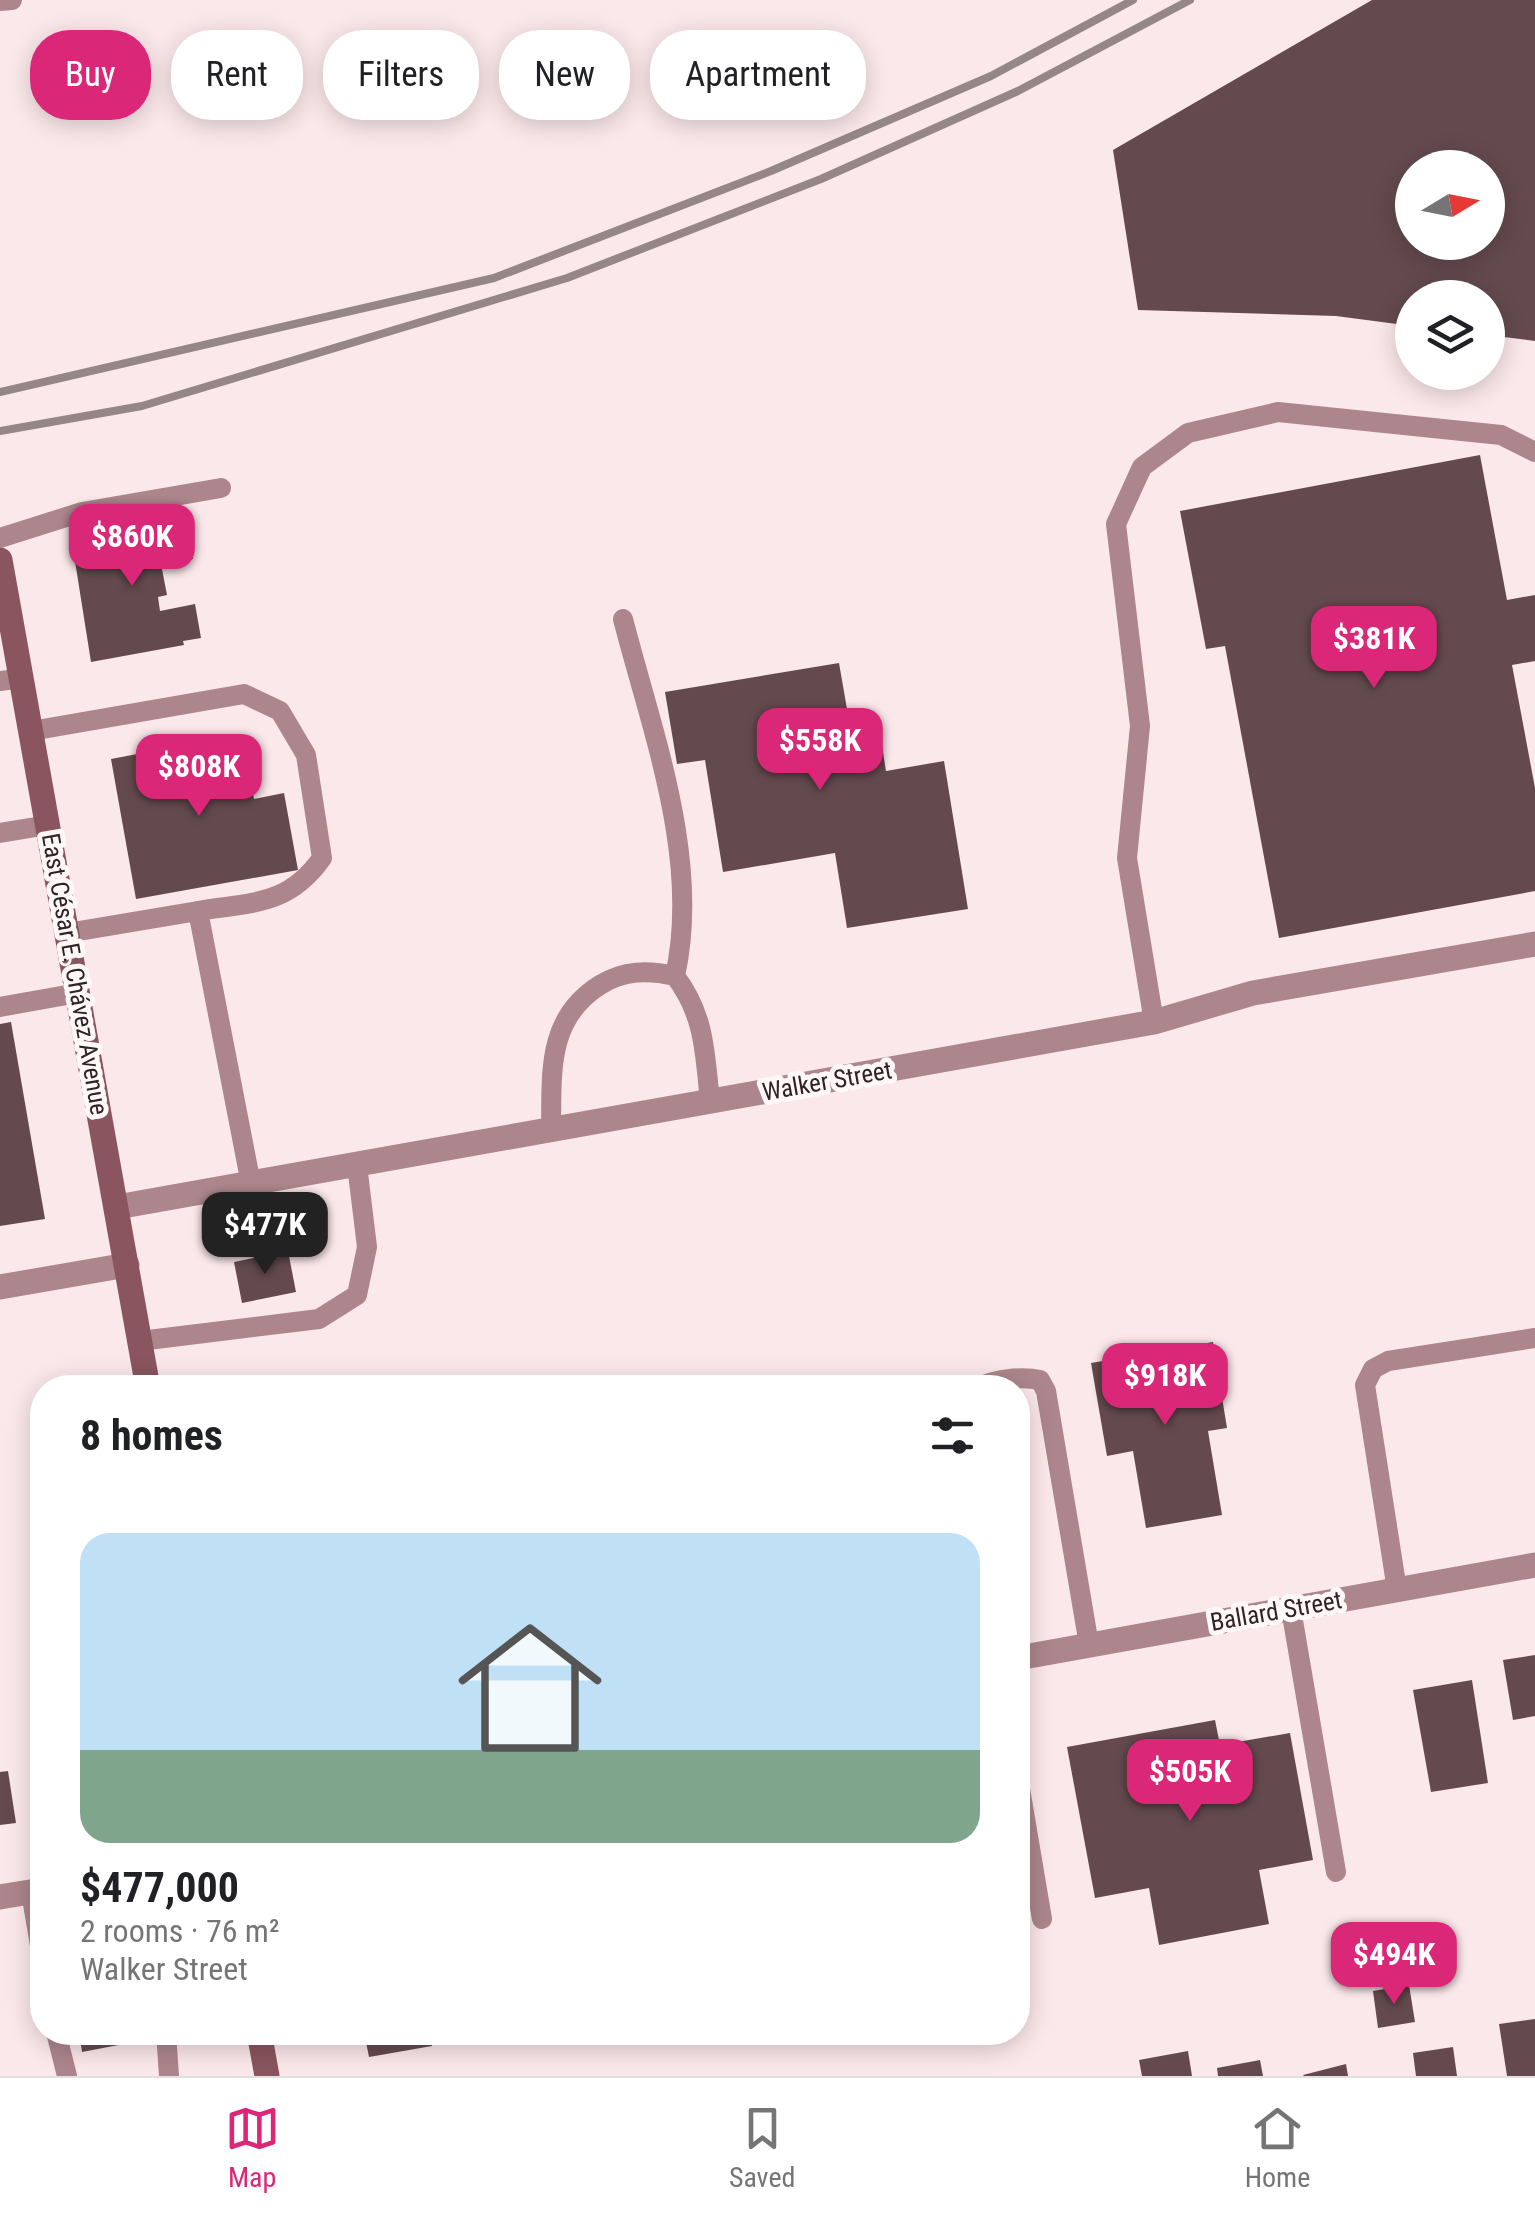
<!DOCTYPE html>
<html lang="en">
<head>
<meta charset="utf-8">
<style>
	:root { --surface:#fff; --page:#f6f6f6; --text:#202124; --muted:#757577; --line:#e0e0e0; --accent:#db2777 }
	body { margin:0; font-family:"Roboto Condensed",sans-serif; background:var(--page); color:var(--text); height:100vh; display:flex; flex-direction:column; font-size:38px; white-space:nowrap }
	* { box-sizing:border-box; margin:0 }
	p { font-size:32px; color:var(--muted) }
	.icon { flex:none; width:55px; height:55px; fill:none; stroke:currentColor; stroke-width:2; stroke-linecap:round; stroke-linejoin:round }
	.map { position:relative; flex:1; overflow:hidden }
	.drawer { position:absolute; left:30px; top:1375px; width:1000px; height:670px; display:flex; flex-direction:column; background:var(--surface); border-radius:40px; box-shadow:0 5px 25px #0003 }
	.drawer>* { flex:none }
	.top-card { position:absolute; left:30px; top:30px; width:1000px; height:90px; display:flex; gap:20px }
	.needle { width:65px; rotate:80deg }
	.fabs { position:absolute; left:1395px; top:150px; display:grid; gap:20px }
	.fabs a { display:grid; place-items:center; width:110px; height:110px; border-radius:50%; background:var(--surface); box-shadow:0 5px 25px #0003; font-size:50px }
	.price { position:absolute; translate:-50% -85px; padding:0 22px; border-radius:20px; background:var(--accent); color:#fff; font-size:32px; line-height:65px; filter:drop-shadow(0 2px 5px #0008) }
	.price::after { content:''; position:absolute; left:50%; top:60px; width:30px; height:22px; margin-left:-15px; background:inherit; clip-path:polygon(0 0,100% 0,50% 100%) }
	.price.selected { background:#222; color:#fff }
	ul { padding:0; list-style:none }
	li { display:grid; align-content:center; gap:20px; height:530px; padding:0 50px }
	li span { display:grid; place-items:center; height:310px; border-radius:30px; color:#555 }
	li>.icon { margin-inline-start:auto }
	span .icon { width:180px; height:180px; fill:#fffc; stroke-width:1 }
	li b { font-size:42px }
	h2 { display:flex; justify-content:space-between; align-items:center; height:120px; padding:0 50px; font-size:42px }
	.pill { padding:0 35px; border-radius:40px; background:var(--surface); box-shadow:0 5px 25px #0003; font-size:35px; line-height:90px }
	.pill.selected { background:var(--accent); color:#fff }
	.tab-bar { display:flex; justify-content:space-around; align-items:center; height:140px; border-top:2px solid var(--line); background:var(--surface); font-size:28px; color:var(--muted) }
	.tab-bar a { display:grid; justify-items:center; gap:5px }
	.tab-bar .selected { color:var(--accent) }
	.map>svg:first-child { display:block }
	.building { fill:#644a4e; fill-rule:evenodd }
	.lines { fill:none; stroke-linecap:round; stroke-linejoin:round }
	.lane { stroke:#ac868c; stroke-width:20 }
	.street { stroke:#ac868c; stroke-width:25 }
	.secondary { stroke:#8a555f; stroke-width:25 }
	.rail { stroke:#958688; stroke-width:8 }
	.labels { text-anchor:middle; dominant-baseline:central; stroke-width:10; stroke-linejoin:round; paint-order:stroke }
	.street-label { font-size:25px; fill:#2f2325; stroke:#fff8f9 }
</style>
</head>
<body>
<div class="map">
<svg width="1535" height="2076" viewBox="0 0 1535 2076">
	<rect width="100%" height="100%" fill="#fbe8ea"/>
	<!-- building -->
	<g class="building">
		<path d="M1372,0h163v341l-47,-6v-37h-76v28l-76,-10 -198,-6 -25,-160zM1412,168h76v74h-76z"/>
		<path d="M1480,455l27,145 28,-5v66l-23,4 23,123v103l-256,47 -54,-292 -19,3 -26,-138z"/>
		<path d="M185,517l8,42 -32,5 6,31 -9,2 2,14 35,-7 6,34 -18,3 1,4 -93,17 -20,-126z"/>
		<path d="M839,663l12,69 28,-5 7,44 58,-10 24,148 -121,19 -12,-75 -112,19 -18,-112 -28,4 -12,-72z"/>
		<path d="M242,734l12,65 30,-6 14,77 -162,29 -25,-140z"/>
		<path d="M11,1022l34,197 -45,7v-202z"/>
		<path d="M288,1251l8,41 -54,11 -8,-41z"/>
		<path d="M1213,1342l14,86 -19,3 14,84 -76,13 -13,-77 -26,5 -16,-93z"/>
		<path d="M1535,1655v61l-22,4 -10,-60z"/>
		<path d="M1472,1680l16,103 -57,9 -18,-102z"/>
		<path d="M1215,1720l5,25 70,-12 23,127 -54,10 10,54 -110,21 -10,-57 -54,10 -28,-151z"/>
		<path d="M8,1771l8,52 -16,2v-53z"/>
		<path d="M1409,1985l6,37 -37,6 -5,-37z"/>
		<path d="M1535,2019v57h-28l-8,-52z"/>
		<path d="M79,2032h70l1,7 -68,13z"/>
		<path d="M364,2032h66l2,14 -63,11z"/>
		<path d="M1453,2047l4,29h-41l-3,-23z"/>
		<path d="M1188,2051l4,25h-50l-3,-16z"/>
		<path d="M1260,2060l3,16h-45l-1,-8z"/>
		<path d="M1346,2064l2,12h-44l-1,-1z"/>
	</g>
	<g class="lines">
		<!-- lane -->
		<g class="lane">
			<path d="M0,1l12,-1"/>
			<path d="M0,538l82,-26 139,-24"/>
			<path d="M623,619c29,113 78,240 52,357"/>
			<path d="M0,681l23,-3"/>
			<path d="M31,731l213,-37 36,17 26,44 16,103c-34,48 -70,44 -124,53l53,273"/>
			<path d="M0,833l48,-8"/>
			<path d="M67,933l131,-22"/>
			<path d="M0,1007l78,-14"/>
			<path d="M1154,1022l-27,-164 13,-132 -24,-202 26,-57 46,-34 90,-21 223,23 34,17"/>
			<path d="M551,1130c1,-57 -5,-111 49,-145 24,-15 48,-15 75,-9 30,39 30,78 35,126"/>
			<path d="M140,1341l179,-22 38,-24 10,-48 -10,-82"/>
			<path d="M977,1388c17,-9 45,-12 63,-8l6,11 43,254"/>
			<path d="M1397,1590l-32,-205 8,-16 15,-8 147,-23"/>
			<path d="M1291,1609l45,263"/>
			<path d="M1018,1777l24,142"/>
			<path d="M31,1892l11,65"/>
			<path d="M56,2032l11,44"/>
			<path d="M166,2032l3,44"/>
		</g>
		<!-- street -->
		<g class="street">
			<path d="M117,1207l1037,-185 99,-29 282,-49"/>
			<path d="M0,1287l127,-22"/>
			<path d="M1018,1658l517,-93"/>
			<path d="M0,1897l42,-7"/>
		</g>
		<!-- secondary -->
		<g class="secondary">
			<path d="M0,560l148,828"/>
			<path d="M259,2032l8,44"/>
		</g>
		<!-- rail -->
		<g class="rail">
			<path d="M0,392l494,-114 277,-107 220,-95 142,-76"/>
			<path d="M0,431l142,-25 425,-128 254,-99 197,-88 172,-91"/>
		</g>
	</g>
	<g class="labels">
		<!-- street labels -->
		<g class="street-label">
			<text transform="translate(75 974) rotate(80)">East César E. Chávez Avenue</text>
			<text transform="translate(827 1081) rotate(-10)">Walker Street</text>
			<text transform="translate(1276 1611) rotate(-10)">Ballard Street</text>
		</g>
	</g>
</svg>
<div class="fabs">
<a><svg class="needle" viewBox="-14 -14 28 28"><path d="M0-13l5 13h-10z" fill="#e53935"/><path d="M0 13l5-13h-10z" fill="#757577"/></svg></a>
<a><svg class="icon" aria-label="layers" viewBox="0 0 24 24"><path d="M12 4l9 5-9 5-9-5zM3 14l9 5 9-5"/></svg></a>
</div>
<b class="price" style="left:132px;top:589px">$860K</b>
<b class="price" style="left:1374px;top:691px">$381K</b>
<b class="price" style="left:820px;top:793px">$558K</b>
<b class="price" style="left:199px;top:819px">$808K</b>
<b class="price selected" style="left:265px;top:1277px">$477K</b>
<b class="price" style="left:1165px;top:1428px">$918K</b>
<b class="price" style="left:1190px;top:1824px">$505K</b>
<b class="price" style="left:1394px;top:2007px">$494K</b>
<div class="top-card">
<a class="pill selected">Buy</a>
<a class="pill">Rent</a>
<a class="pill">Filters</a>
<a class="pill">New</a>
<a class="pill">Apartment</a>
</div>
<section class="drawer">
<h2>8 homes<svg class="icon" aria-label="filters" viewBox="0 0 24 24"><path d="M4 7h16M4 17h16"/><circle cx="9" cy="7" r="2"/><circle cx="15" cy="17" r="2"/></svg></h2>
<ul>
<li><span style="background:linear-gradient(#bfe0f5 70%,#7fa58c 0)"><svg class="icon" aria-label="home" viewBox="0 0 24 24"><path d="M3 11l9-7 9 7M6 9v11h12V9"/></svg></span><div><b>$477,000</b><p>2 rooms · 76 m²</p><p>Walker Street</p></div></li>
</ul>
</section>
</div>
<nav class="tab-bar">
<a class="selected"><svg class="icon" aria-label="map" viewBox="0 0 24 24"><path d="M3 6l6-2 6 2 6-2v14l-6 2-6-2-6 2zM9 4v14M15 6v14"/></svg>Map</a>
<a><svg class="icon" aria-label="saved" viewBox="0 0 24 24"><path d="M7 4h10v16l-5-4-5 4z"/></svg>Saved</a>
<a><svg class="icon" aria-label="home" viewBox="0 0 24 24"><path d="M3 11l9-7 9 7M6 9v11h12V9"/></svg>Home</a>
</nav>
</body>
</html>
